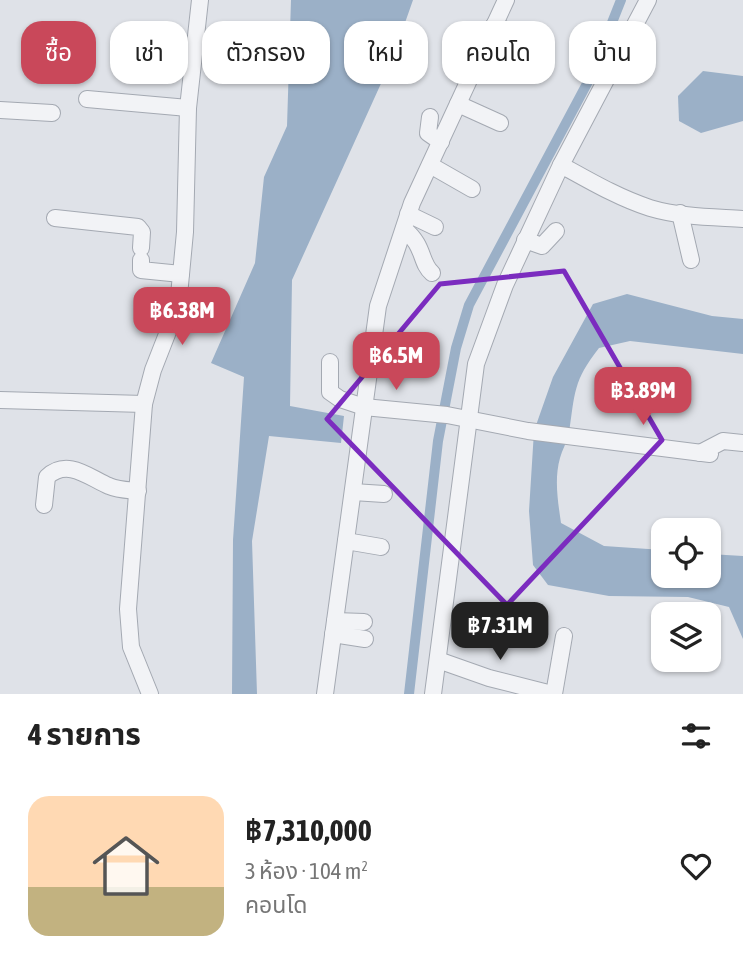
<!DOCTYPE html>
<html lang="th">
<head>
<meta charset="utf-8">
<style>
	:root { --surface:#fff; --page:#f6f6f6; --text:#222; --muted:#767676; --line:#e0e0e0; --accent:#c9485a }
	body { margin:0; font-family:"Asap Condensed","Noto Sans Thai",sans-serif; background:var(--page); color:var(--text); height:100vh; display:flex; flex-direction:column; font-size:26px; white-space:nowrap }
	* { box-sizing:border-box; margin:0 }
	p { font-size:23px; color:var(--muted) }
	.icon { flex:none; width:38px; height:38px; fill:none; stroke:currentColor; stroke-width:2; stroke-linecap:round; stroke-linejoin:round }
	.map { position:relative; height:694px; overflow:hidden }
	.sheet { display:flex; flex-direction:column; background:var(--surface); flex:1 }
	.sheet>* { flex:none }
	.guide { position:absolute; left:21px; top:21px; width:702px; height:63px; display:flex; gap:14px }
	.tools { position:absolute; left:651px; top:518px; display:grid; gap:14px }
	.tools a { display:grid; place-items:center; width:70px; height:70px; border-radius:14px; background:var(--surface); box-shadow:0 2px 5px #0004; font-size:35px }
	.price { position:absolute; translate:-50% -60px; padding:0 16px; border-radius:14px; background:var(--accent); color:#fff; font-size:23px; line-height:46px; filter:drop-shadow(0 2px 4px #0008) }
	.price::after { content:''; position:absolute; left:50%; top:42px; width:21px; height:16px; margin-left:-10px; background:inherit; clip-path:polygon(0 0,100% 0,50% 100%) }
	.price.active { background:#222; color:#fff }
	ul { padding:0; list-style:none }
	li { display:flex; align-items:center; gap:21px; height:175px; padding:0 28px }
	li+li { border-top:2px solid var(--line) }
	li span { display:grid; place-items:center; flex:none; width:196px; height:140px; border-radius:21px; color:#555 }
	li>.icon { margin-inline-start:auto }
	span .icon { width:84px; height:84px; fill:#fffc; stroke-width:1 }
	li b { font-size:30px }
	h2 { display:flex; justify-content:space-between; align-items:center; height:84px; padding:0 28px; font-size:30px }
	.chip { padding:0 24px; border-radius:21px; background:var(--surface); box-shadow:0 2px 5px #0004; font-size:24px; line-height:63px }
	.chip.active { background:var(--accent); color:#fff }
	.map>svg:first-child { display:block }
	.water { fill:#9bb0c7 }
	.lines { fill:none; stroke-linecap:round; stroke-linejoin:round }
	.canal { stroke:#9bb0c7; stroke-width:10 }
	.minor-casing { stroke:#a4a9b2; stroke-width:18 }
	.minor { stroke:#f2f3f6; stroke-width:16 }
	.marked { fill:none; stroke:#7b2cbf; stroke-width:5; stroke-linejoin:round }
</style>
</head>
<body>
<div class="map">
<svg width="743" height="694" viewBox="0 0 743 694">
	<rect width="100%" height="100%" fill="#dfe2e8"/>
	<!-- water -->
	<g class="water">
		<path d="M291,0h122l-20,57 -101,223 -2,126 54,10 -3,27 -72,-7 -17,105 5,153h-25l1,-154 11,-163 -33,-14 44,-100 9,-86 23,-51z"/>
		<path d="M703,71l40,5v45l-42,12 -22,-12 -1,-25z"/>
		<path d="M627,294l85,22 31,3v35l-113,-13 -31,7c-26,33 -24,45 -30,85 -2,9 -7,17 -9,25 -6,21 -2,44 1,65l43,23 59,4v26h46v-22l34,2v83l-14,-32 -41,-10 -79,-1 -61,-11 -15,-20 -4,-54 5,-80 19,-54 40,-73z"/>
	</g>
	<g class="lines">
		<!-- canal -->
		<path class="canal" d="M409,694l29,-253 18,-93 13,-43 121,-227 31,-78"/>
		<defs>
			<g id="minor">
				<path d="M648,0l-87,165c29,16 58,33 89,43 30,9 63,9 93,11"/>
				<path d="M494,25l49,21"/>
				<path d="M87,99l101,9"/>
				<path d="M458,104l42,19"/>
				<path d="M0,110l52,3"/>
				<path d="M430,117l-2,16 13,9"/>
				<path d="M430,165l42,24"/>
				<path d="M680,213l11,47"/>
				<path d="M408,214l27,13"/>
				<path d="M55,218l83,9 4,5 -1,16"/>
				<path d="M404,229c21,17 16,34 28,44"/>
				<path d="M525,240l17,6 14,-15"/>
				<path d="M141,260v10l40,4"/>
				<path d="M330,362v30l10,7 24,8 83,8 81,16 182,23"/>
				<path d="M368,369h29"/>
				<path d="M0,400l144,4"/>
				<path d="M700,453l23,-12 20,2"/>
				<path d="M353,492l31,2"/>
				<path d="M44,505l3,-28c21,-20 44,2 62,9 9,4 19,4 29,5"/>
				<path d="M346,541l35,6"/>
				<path d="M335,621l29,1"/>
				<path d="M333,634l32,5"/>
				<path d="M438,660l51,18 63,16"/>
				<path d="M150,694l-19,-47 -3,-38 16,-205 9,-34 25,-64 7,-74 3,-124 12,-108"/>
				<path d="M325,694l53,-388 34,-103 94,-203"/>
				<path d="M433,694l43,-330 29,-79 56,-120"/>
				<path d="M554,694l10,-58"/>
			</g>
		</defs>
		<!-- minor casing -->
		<use href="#minor" class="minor-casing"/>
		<!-- minor -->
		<use href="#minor" class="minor"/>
	</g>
	<!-- marked area -->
	<path class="marked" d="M564,271l98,169 -155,165 -180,-186 113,-135z"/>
</svg>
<div class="tools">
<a><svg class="icon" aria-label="locate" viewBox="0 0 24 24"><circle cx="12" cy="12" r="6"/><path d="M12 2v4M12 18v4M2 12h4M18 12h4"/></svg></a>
<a><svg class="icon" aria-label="layers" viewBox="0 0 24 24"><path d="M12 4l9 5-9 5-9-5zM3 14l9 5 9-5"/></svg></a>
</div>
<b class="price" style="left:182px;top:347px">฿6.38M</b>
<b class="price" style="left:396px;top:392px">฿6.5M</b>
<b class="price" style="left:643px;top:427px">฿3.89M</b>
<b class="price active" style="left:500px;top:662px">฿7.31M</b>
<div class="guide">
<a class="chip active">ซื้อ</a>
<a class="chip">เช่า</a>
<a class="chip">ตัวกรอง</a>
<a class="chip">ใหม่</a>
<a class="chip">คอนโด</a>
<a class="chip">บ้าน</a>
</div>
</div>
<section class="sheet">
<h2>4 รายการ<svg class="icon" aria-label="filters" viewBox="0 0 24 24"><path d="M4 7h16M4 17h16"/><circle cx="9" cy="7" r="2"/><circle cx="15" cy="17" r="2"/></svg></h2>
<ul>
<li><span style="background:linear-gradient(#ffd9b3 65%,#c2b280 0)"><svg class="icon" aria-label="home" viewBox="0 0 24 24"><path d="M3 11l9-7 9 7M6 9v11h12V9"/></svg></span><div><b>฿7,310,000</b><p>3 ห้อง · 104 m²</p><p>คอนโด</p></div><svg class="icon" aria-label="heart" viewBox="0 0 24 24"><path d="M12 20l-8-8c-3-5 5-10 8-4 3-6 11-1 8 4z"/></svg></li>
</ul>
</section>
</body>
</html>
